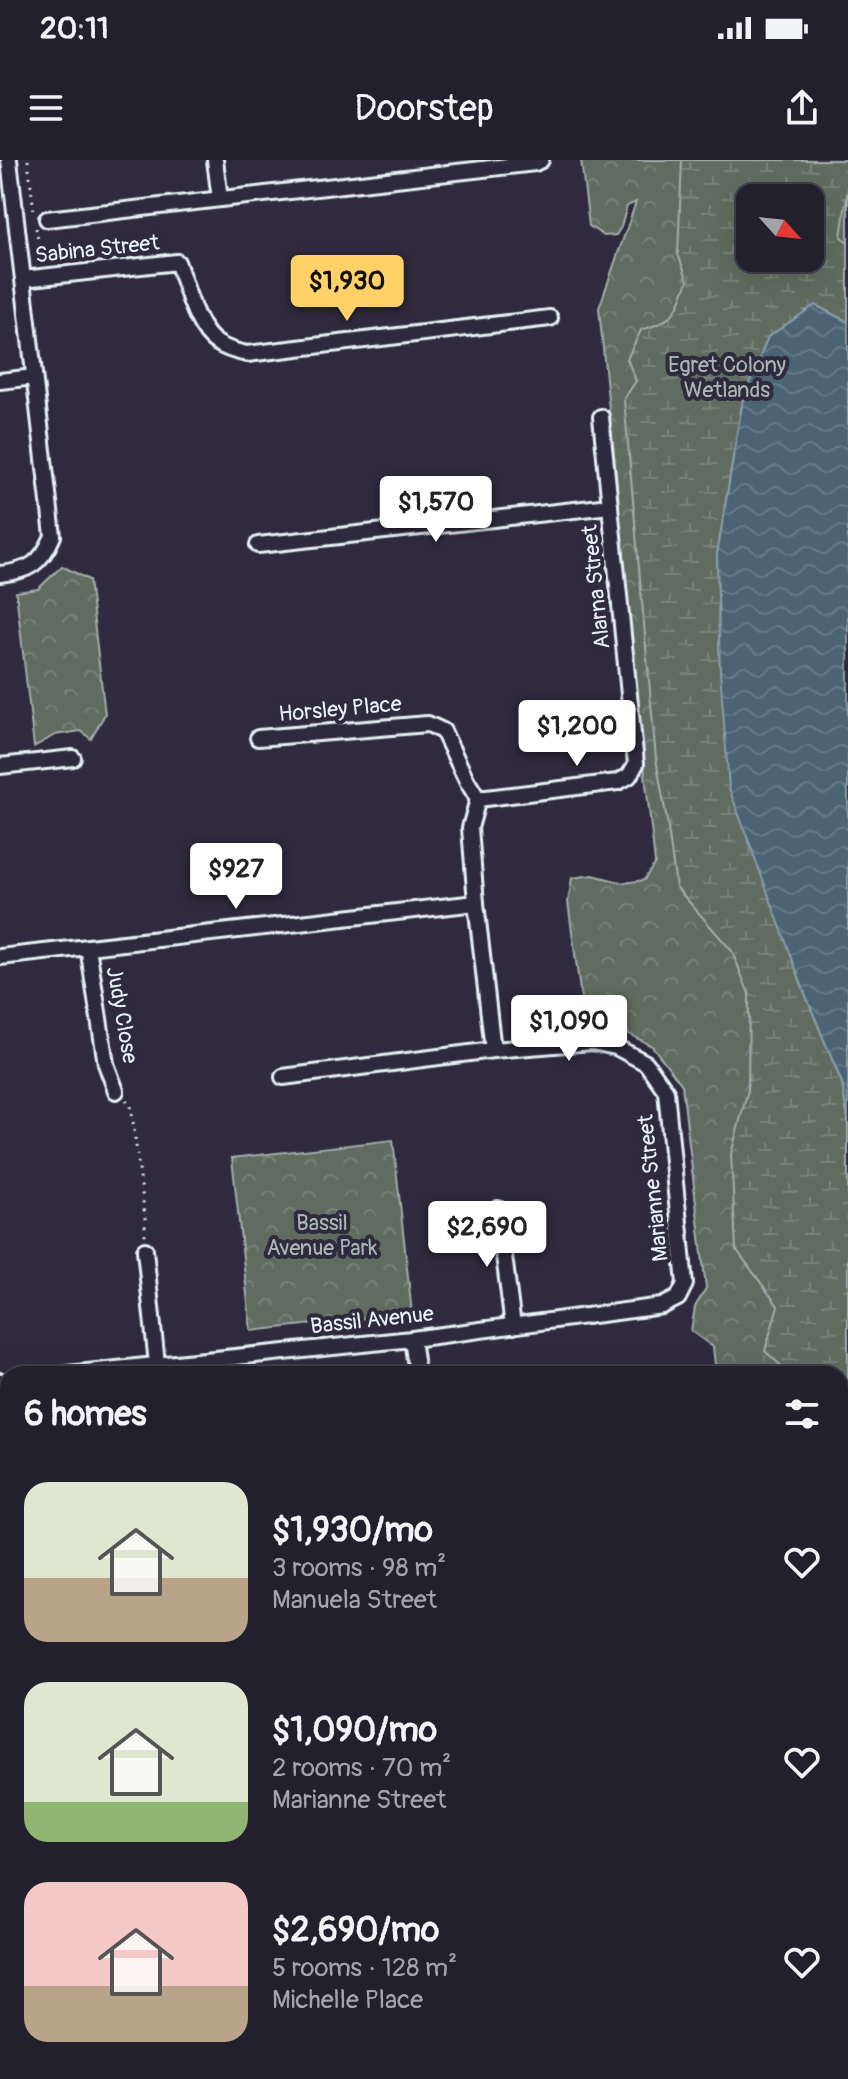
<!DOCTYPE html>
<html lang="en">
<head>
<meta charset="utf-8">
<style>
	:root { --surface:#23202e; --page:#2f2d3a; --text:#f1f3f6; --muted:#a3a3aa; --line:#403e4a; --accent:#ffd166 }
	body { margin:0; font-family:Pangolin,sans-serif; background:var(--page); color:var(--text); height:100vh; display:flex; flex-direction:column; font-size:30px; white-space:nowrap }
	* { box-sizing:border-box; margin:0 }
	p { font-size:26px; color:var(--muted) }
	.icon { flex:none; width:44px; height:44px; fill:none; stroke:currentColor; stroke-width:2; stroke-linecap:round; stroke-linejoin:round }
	.map { position:relative; flex:1; overflow:hidden }
	.panel { position:absolute; left:0px; top:1206px; width:848px; height:714px; display:flex; flex-direction:column; background:var(--surface); border-radius:24px 24px 0 0; box-shadow:0 8px 32px #0002,0 0 0 2px var(--line) }
	.panel>* { flex:none }
	.needle { width:52px; rotate:117deg }
	.fabs { position:absolute; left:736px; top:24px; display:grid; gap:16px }
	.fabs a { display:grid; place-items:center; width:88px; height:88px; border-radius:16px; background:var(--surface); box-shadow:0 8px 32px #0002,0 0 0 2px var(--line); font-size:40px }
	.price { position:absolute; translate:-50% -68px; padding:0 18px; border-radius:8px; background:#fff; color:#222; font-size:26px; line-height:52px; filter:drop-shadow(0 2px 4px #0008) }
	.price::after { content:''; position:absolute; left:50%; top:48px; width:24px; height:18px; margin-left:-12px; background:inherit; clip-path:polygon(0 0,100% 0,50% 100%) }
	.price.selected { background:var(--accent); color:#111 }
	ul { padding:0; list-style:none }
	li { display:flex; align-items:center; gap:24px; height:200px; padding:0 24px }
	li span { display:grid; place-items:center; flex:none; width:224px; height:160px; border-radius:24px; color:#555 }
	li>.icon { margin-inline-start:auto }
	span .icon { width:96px; height:96px; fill:#fffc; stroke-width:1 }
	li b { font-size:34px }
	h2 { display:flex; justify-content:space-between; align-items:center; height:96px; padding:0 24px; font-size:34px }
	.status { display:flex; justify-content:space-between; align-items:center; height:56px; padding:0 40px; background:var(--surface); direction:ltr }
	.status svg { height:22px; fill:currentColor }
	header { display:flex; justify-content:space-between; align-items:center; height:104px; padding:0 24px; background:var(--surface); font-size:36px; font-weight:600 }
	.map>svg:first-child { display:block }
	.forest { fill:url(#forest-crowns); stroke:#a4aeac; stroke-width:2; fill-rule:evenodd }
	.wetland { fill:url(#wetland-marsh); stroke:#a4aeac; stroke-width:2; fill-rule:evenodd }
	.water { fill:url(#water-waves); stroke:#8a9ca9; stroke-width:2 }
	.lines { fill:none; stroke-linecap:round; stroke-linejoin:round }
	.minor-casing { stroke:#e8f1f8; stroke-width:20 }
	.path { stroke:#e8f1f8; stroke-width:3; stroke-dasharray:2 6; stroke-linecap:butt }
	.minor { stroke:#2f2a3d; stroke-width:14 }
	.labels { text-anchor:middle; dominant-baseline:central; stroke-width:8; stroke-linejoin:round; paint-order:stroke }
	.street-label { font-size:22px; fill:#e8f1f8; stroke:#2f2a3d }
	.park-label { font-size:22px; fill:#abb5b4; stroke:#2f2a3d }
</style>
</head>
<body>
<div class="status"><b>20:11</b><svg viewBox="0 0 49 12"><path d="M0 12V9h3v3zM5 12V6h3v6zM10 12V3h3v9zM15 12V0h3v12zM26 1h20v11H26zM47 4h2v5h-2z"/></svg></div>
<header><svg class="icon" aria-label="menu" viewBox="0 0 24 24"><path d="M4 6h16M4 12h16M4 18h16"/></svg>Doorstep<svg class="icon" aria-label="share" viewBox="0 0 24 24"><path d="M12 15V3M7 8l5-5 5 5M5 13v7h14v-7"/></svg></header>
<div class="map">
<svg width="848" height="1919" viewBox="0 0 848 1919">
	<defs>
		<pattern id="forest-crowns" width="20" height="18" patternUnits="userSpaceOnUse" patternTransform="scale(2)"><rect width="20" height="18" fill="#606c61"/><path d="M2 6a3 3 0 1 1 6 0M12 15a3 3 0 1 1 6 0" fill="none" stroke="#778178"/></pattern>
		<pattern id="wetland-marsh" width="20" height="14" patternUnits="userSpaceOnUse" patternTransform="scale(2)"><rect width="20" height="14" fill="#606c61"/><path d="M1 5h8M5 5V1M11 12h8M15 12V8" fill="none" stroke="#778178"/></pattern>
		<pattern id="water-waves" width="16" height="10" patternUnits="userSpaceOnUse" patternTransform="scale(2)"><rect width="16" height="10" fill="#4b6374"/><path d="M0 5q4-4 8 0t8 0" fill="none" stroke="#657a89"/></pattern>
	</defs>
	<rect width="100%" height="100%" fill="#2f2a3d"/>
	<filter id="ink" filterUnits="userSpaceOnUse"><feTurbulence type="fractalNoise" baseFrequency=".0125" numOctaves="2"/><feDisplacementMap in="SourceGraphic" scale="16" xChannelSelector="R" yChannelSelector="G"/><feConvolveMatrix kernelMatrix="1 2 1 2 8 2 1 2 1" color-interpolation-filters="sRGB"/></filter>
	<g filter="url(#ink)">
		<!-- forest -->
		<g class="forest">
			<path d="M581,0h267v1472l-8,8v-266h-124l-3,-27 -22,-16 4,-24 11,-19 -24,-203 -30,-39 -27,-14 -20,-5 -22,-14 -15,-111 4,-24 21,-3 31,8 20,-3 11,-17 -10,-88 -46,-467 37,-106 -9,4 -6,21 -5,8 -12,1 -15,-10zM750,38h60v60h-60z"/>
			<path d="M62,406l27,14 16,134 -14,25 -10,-8 -26,4 -21,12 -18,-155 22,-3z"/>
			<path d="M393,980l19,173 -161,18 -19,-173z"/>
			<path d="M848,1565v95l-8,-2v-89z"/>
		</g>
		<!-- wetland -->
		<path class="wetland" d="M682,0h163l3,3v26l-7,48 7,5v80l-33,-17 -72,94 -26,156 3,116 54,236 32,89 36,87 6,36v440l-8,12v-197h-50l-25,-23 13,-45 -42,-57 -5,-95 17,-64 1,-96 -17,-43 -56,-64 -9,-66 -11,-62 -32,-360 12,-18 -9,-22 14,-29c35,-10 35,-18 47,-49l-10,-27zM750,38h60v60h-60z"/>
		<!-- water -->
		<g class="water">
			<path d="M815,145l33,17v797l-6,-36 -36,-87 -77,-208 -9,-117 -3,-116 26,-156 25,-62z"/>
			<path d="M840,1659l8,1v259h-625l6,-7h611z"/>
		</g>
		<g class="lines">
			<defs>
				<g id="minor">
					<path d="M215,0l5,39"/>
					<path d="M47,59l488,-56 6,-3"/>
					<path d="M23,119l154,-17c9,23 19,68 40,81 9,6 20,9 30,11l303,-36"/>
					<path d="M0,221l34,-4"/>
					<path d="M258,385l352,-39"/>
					<path d="M0,414c29,-3 41,-10 53,-38l-44,-376"/>
					<path d="M258,578l170,-14 15,7 24,50 11,18"/>
					<path d="M0,606l73,-8"/>
					<path d="M88,787l18,117 10,27"/>
					<path d="M0,797l476,-54"/>
					<path d="M493,890l-17,-147 -6,-75 8,-29 140,-17 11,-6 7,-12 -35,-347"/>
					<path d="M498,1049l15,117"/>
					<path d="M145,1090l12,114"/>
					<path d="M412,1179l5,35"/>
					<path d="M67,1214l345,-35 250,-33 16,-8 7,-14 -19,-193 -20,-28 -30,-16 -24,-5 -99,8 -210,27"/>
					<path d="M0,1221h8"/>
					<path d="M0,1413l8,-1"/>
					<path d="M840,1553l8,-5"/>
					<path d="M0,1824l8,-1"/>
					<path d="M182,1919l5,-7"/>
				</g>
			</defs>
			<!-- minor casing -->
			<use href="#minor" class="minor-casing"/>
			<!-- path -->
			<g class="path">
				<path d="M28,0l6,52"/>
				<path d="M36,68l4,25 6,9"/>
				<path d="M126,940l5,6 14,111v21"/>
				<path d="M840,1618h8"/>
				<path d="M204,1919l6,-7"/>
			</g>
			<!-- minor -->
			<use href="#minor" class="minor"/>
		</g>
	</g>
	<g class="labels">
		<!-- street labels -->
		<g class="street-label">
			<text transform="translate(97 89) rotate(-6)">Sabina Street</text>
			<text transform="translate(596 427) rotate(-96)">Alarna Street</text>
			<text transform="translate(340 549) rotate(-5)">Horsley Place</text>
			<text transform="translate(122 855) rotate(80)">Judy Close</text>
			<text transform="translate(653 1028) rotate(-96)">Marianne Street</text>
			<text transform="translate(372 1160) rotate(-6)">Bassil Avenue</text>
		</g>
		<!-- park labels -->
		<g class="park-label">
			<text x="727" y="205">Egret Colony<tspan x="727" dy="25">Wetlands</tspan></text>
			<text x="322" y="1063">Bassil<tspan x="322" dy="25">Avenue Park</tspan></text>
		</g>
	</g>
</svg>
<div class="fabs">
<a><svg class="needle" viewBox="-14 -14 28 28"><path d="M0-13l5 13h-10z" fill="#e53935"/><path d="M0 13l5-13h-10z" fill="#a3a3aa"/></svg></a>
</div>
<b class="price selected" style="left:347px;top:163px">$1,930</b>
<b class="price" style="left:436px;top:384px">$1,570</b>
<b class="price" style="left:577px;top:608px">$1,200</b>
<b class="price" style="left:236px;top:751px">$927</b>
<b class="price" style="left:569px;top:903px">$1,090</b>
<b class="price" style="left:487px;top:1109px">$2,690</b>
<section class="panel">
<h2>6 homes<svg class="icon" aria-label="filters" viewBox="0 0 24 24"><path d="M4 7h16M4 17h16"/><circle cx="9" cy="7" r="2"/><circle cx="15" cy="17" r="2"/></svg></h2>
<ul>
<li><span style="background:linear-gradient(#dfe7d0 60%,#b9a48a 0)"><svg class="icon" aria-label="home" viewBox="0 0 24 24"><path d="M3 11l9-7 9 7M6 9v11h12V9"/></svg></span><div><b>$1,930/mo</b><p>3 rooms · 98 m²</p><p>Manuela Street</p></div><svg class="icon" aria-label="heart" viewBox="0 0 24 24"><path d="M12 20l-8-8c-3-5 5-10 8-4 3-6 11-1 8 4z"/></svg></li>
<li><span style="background:linear-gradient(#dfe7d0 75%,#8fb573 0)"><svg class="icon" aria-label="home" viewBox="0 0 24 24"><path d="M3 11l9-7 9 7M6 9v11h12V9"/></svg></span><div><b>$1,090/mo</b><p>2 rooms · 70 m²</p><p>Marianne Street</p></div><svg class="icon" aria-label="heart" viewBox="0 0 24 24"><path d="M12 20l-8-8c-3-5 5-10 8-4 3-6 11-1 8 4z"/></svg></li>
<li><span style="background:linear-gradient(#f6c9c9 65%,#b9a48a 0)"><svg class="icon" aria-label="home" viewBox="0 0 24 24"><path d="M3 11l9-7 9 7M6 9v11h12V9"/></svg></span><div><b>$2,690/mo</b><p>5 rooms · 128 m²</p><p>Michelle Place</p></div><svg class="icon" aria-label="heart" viewBox="0 0 24 24"><path d="M12 20l-8-8c-3-5 5-10 8-4 3-6 11-1 8 4z"/></svg></li>
</ul>
</section>
</div>
</body>
</html>
